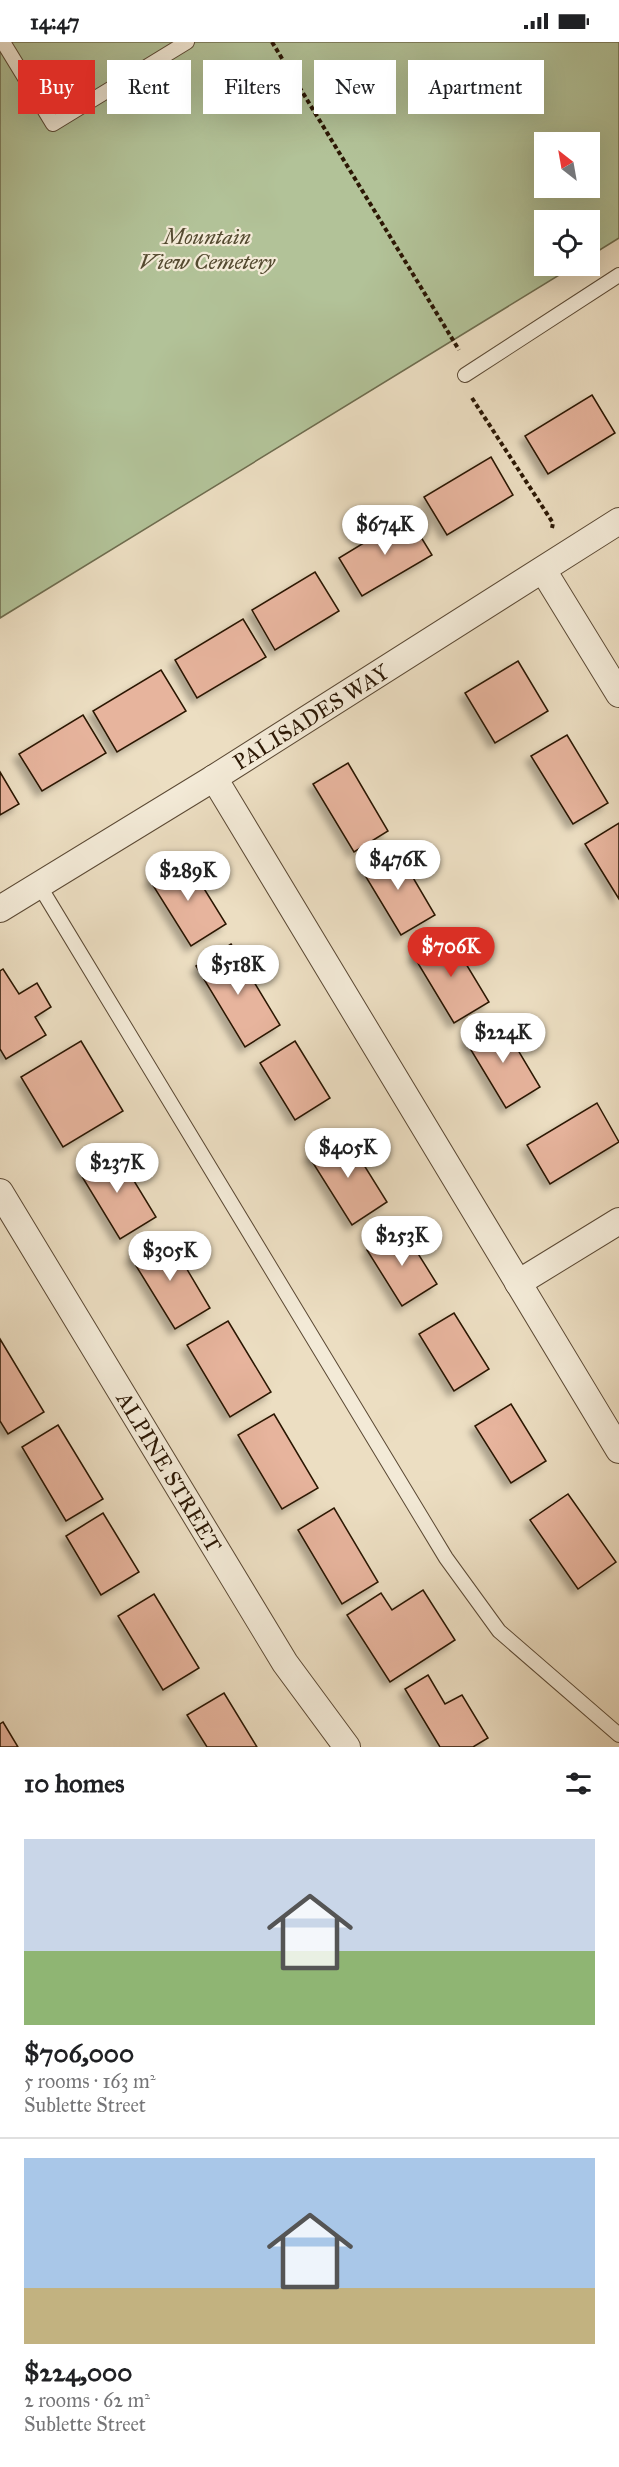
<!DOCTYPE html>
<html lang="en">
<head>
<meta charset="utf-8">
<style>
	:root { --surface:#fff; --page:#f2f2f2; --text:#202124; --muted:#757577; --line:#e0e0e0; --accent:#d93025 }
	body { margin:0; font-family:"IM FELL Great Primer",serif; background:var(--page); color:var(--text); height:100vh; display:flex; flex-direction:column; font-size:22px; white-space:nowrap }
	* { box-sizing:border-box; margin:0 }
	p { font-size:20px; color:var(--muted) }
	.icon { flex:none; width:33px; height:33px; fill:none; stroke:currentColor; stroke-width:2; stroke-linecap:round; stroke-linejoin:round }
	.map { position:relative; height:1705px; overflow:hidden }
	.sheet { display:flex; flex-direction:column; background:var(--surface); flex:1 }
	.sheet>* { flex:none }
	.guide { position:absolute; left:18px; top:18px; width:584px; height:54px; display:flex; gap:12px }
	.needle { width:39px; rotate:329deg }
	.buttons { position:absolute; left:534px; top:90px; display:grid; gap:12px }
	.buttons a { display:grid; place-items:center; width:66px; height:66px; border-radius:0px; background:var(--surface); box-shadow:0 6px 24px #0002; font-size:30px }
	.price { position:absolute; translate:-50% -51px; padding:0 14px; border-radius:21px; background:#fff; color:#222; font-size:20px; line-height:39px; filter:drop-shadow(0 2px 3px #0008) }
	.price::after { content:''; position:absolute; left:50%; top:36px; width:18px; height:14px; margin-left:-9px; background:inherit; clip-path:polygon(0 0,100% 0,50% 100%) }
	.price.current { background:var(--accent); color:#fff }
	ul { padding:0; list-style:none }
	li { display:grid; align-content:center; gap:12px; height:318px; padding:0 24px }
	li+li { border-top:2px solid var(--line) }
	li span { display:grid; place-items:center; height:186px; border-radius:0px; color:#555 }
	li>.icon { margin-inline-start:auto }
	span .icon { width:108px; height:108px; fill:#fffc; stroke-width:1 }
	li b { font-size:26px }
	h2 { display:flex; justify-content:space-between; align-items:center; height:72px; padding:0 24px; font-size:26px }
	.chip { padding:0 21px; border-radius:0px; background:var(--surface); box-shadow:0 6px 24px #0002; font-size:21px; line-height:54px }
	.chip.current { background:var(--accent); color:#fff }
	.status { display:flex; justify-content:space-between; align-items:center; height:42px; padding:0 30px; background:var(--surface); direction:ltr }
	.status svg { height:16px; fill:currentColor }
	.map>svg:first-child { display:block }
	.green { fill:#b2c298; stroke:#6e6c4e; stroke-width:1.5; fill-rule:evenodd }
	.building { fill:#e7b49d; stroke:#2b1704; stroke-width:1.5; filter:url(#shadow) }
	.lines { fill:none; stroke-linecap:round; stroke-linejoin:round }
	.lane-casing { stroke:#5b4934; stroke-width:16 }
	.street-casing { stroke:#5b4934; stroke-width:28 }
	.path { stroke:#2b1704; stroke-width:4; stroke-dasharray:4.5 3; stroke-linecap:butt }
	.lane { stroke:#f3ead7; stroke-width:14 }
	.street { stroke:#f3ead7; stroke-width:26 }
	.labels { text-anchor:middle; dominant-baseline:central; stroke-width:4.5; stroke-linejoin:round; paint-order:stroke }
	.park-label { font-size:22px; font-style:italic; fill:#544a30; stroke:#f3ead7 }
	.street-label { font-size:22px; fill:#2b1704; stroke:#f3ead7 }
</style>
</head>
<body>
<div class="status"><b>14:47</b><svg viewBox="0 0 49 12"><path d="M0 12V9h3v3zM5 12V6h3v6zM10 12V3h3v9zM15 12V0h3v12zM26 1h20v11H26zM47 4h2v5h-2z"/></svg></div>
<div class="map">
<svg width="619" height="1705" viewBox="0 0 619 1705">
	<defs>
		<filter id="shadow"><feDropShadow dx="-5.5" dy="5.5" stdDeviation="3" flood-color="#0004"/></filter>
	</defs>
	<rect width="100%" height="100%" fill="#ecdec2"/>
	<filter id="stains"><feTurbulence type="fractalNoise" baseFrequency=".00333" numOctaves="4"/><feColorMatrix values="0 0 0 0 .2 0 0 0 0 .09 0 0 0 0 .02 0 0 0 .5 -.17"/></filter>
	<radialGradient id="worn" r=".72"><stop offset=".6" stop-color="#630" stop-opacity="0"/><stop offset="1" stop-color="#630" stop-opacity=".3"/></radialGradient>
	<!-- green -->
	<path class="green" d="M0,0h619v196l-29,18v-36h-46v46h30l-574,352zM544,100h46v46h-46z"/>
	<!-- building -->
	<g class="building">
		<path d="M592,353l23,38 -67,41 -23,-38z"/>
		<path d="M491,415l22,38 -66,40 -23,-38z"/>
		<path d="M408,474l24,39 -70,41 -23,-38z"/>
		<path d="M315,530l24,39 -64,39 -23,-40z"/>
		<path d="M243,577l23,38 -69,41 -22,-38z"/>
		<path d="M518,619l30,50 -53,32 -30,-50z"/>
		<path d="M161,628l25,41 -69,41 -24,-41z"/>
		<path d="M83,673l23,38 -64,38 -23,-37z"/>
		<path d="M567,693l41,68 -35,21 -42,-68z"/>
		<path d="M348,721l40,68 -34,21 -41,-68z"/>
		<path d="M0,730l19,32 -19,11z"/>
		<path d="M619,781v76l-34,-55z"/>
		<path d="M395,805l40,68 -34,20 -41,-68z"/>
		<path d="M185,816l41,66 -35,22 -42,-67z"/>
		<path d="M448,892l41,68 -35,21 -41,-68z"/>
		<path d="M231,902l49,81 -35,22 -49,-81z"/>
		<path d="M3,927l16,25 18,-11 14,24 -16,10 11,18 -40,24 -6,-10v-78z"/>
		<path d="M500,978l40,67 -34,21 -41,-68z"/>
		<path d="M81,999l42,70 -60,36 -42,-70z"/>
		<path d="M295,999l35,57 -35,22 -35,-57z"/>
		<path d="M597,1061l22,39 -69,42 -23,-39z"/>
		<path d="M344,1091l43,69 -35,23 -44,-70z"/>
		<path d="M114,1106l42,69 -36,22 -42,-69z"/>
		<path d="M402,1186l35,56 -35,22 -35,-56z"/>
		<path d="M166,1192l44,74 -35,21 -45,-73z"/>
		<path d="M454,1271l35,56 -35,22 -35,-57z"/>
		<path d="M228,1279l43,71 -41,25 -43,-72z"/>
		<path d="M0,1297l44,73 -36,22 -8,-13z"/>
		<path d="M511,1362l35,57 -35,22 -36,-57z"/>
		<path d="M274,1372l44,74 -36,21 -44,-74z"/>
		<path d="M58,1383l45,74 -37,22 -44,-74z"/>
		<path d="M568,1452l48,68 -38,27 -48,-69z"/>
		<path d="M334,1466l44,74 -36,22 -44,-74z"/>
		<path d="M103,1471l36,59 -38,23 -35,-59z"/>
		<path d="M423,1548l32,50 -65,42 -43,-67 34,-22 11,17z"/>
		<path d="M154,1552l45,74 -36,22 -45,-74z"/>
		<path d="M428,1633l17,29 17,-9 26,43 -15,9h-33l-35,-58z"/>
		<path d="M224,1651l33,54h-50l-20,-32z"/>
		<path d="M3,1680l15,25h-18v-23z"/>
	</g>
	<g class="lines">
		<defs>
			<g id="lane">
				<path d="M3,0l50,82 134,-82"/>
				<path d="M465,333l154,-100"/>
				<path d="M39,843l407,673 53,73 120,104"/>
			</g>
			<g id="street">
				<path d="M543,528l76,124"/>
				<path d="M214,736l405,672"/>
				<path d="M0,867l214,-131 405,-257"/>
				<path d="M0,1150l285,471 62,84"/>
				<path d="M518,1241l101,-62"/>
			</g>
		</defs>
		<!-- lane casing -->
		<use href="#lane" class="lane-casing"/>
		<!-- street casing -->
		<use href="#street" class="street-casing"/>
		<!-- path -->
		<g class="path">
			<path d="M272,0l187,308"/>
			<path d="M472,356l81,125 -1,5"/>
		</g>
		<!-- lane -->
		<use href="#lane" class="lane"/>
		<!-- street -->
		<use href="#street" class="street"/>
	</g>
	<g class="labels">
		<!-- park labels -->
		<g class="park-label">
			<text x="207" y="194">Mountain<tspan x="207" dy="25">View Cemetery</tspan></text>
		</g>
		<!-- street labels -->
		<g class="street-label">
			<text transform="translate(311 675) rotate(-32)">PALISADES WAY</text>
			<text transform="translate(169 1430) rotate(59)">ALPINE STREET</text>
		</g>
	</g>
	<rect width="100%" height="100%" filter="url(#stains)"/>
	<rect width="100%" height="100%" fill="url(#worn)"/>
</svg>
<div class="buttons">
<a><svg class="needle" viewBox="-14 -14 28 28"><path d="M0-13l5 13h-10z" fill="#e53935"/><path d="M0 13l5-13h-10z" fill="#757577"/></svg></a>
<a><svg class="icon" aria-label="locate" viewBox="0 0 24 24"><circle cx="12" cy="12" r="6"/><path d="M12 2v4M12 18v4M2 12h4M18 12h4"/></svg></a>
</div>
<b class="price" style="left:385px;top:514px">$674K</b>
<b class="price" style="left:398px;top:849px">$476K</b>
<b class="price" style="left:188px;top:860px">$289K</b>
<b class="price current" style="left:451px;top:936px">$706K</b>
<b class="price" style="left:238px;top:954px">$518K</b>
<b class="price" style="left:503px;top:1022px">$224K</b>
<b class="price" style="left:348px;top:1137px">$405K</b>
<b class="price" style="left:117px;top:1152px">$237K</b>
<b class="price" style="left:402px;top:1225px">$253K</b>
<b class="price" style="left:170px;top:1240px">$305K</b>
<div class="guide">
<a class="chip current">Buy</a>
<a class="chip">Rent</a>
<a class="chip">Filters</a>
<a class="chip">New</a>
<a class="chip">Apartment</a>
</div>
</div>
<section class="sheet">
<h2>10 homes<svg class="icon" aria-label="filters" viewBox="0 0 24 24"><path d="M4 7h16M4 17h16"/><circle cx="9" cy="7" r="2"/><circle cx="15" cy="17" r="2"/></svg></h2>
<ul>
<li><span style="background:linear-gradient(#c9d6e8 60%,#8fb573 0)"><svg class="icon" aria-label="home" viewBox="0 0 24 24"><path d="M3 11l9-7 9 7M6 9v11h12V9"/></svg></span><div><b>$706,000</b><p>5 rooms · 163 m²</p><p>Sublette Street</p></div></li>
<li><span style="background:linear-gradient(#a9c7e8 70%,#c2b280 0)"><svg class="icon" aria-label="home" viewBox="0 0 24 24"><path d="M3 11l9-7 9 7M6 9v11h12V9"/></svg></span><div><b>$224,000</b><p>2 rooms · 62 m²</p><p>Sublette Street</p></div></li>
</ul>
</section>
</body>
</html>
